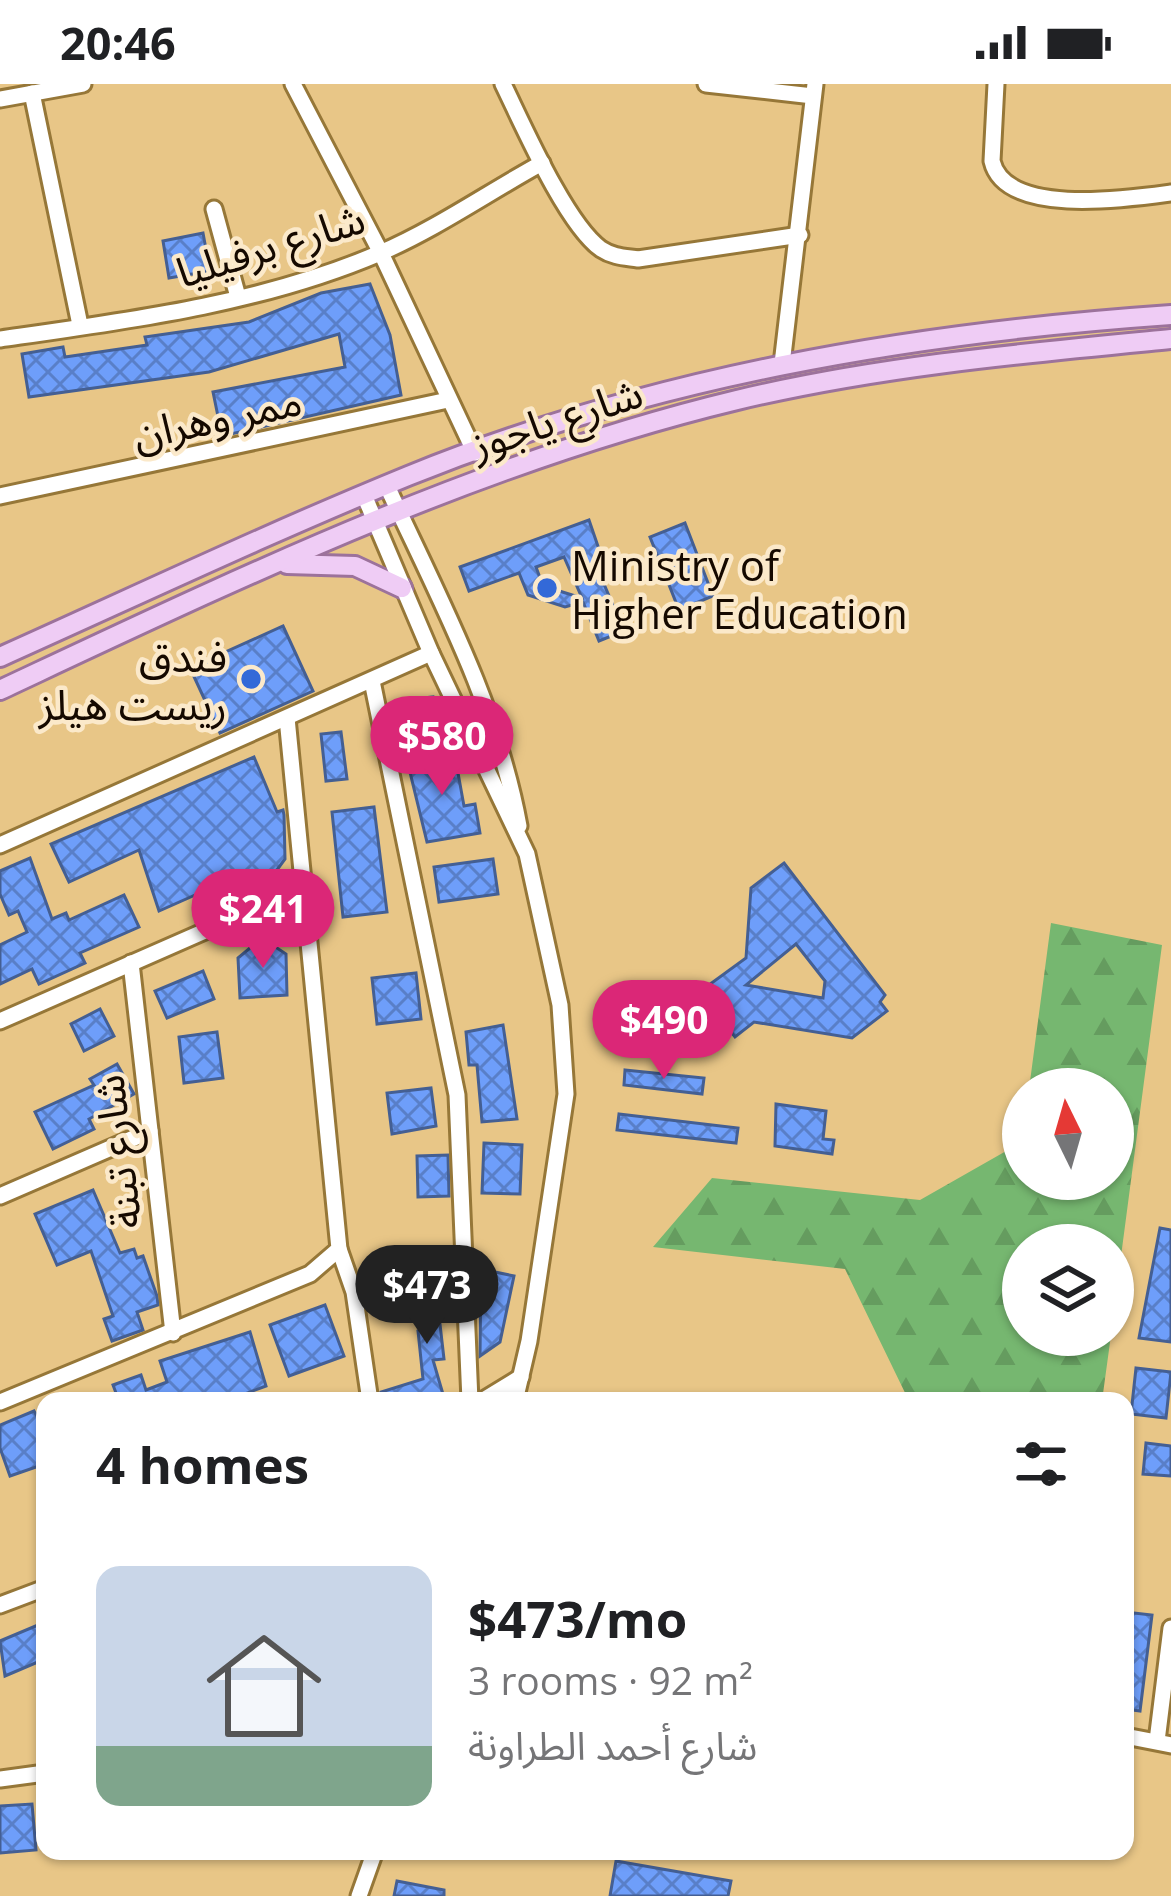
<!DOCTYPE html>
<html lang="en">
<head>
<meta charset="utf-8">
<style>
	:root { --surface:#fff; --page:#f6f6f6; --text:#202124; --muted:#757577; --accent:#db2777 }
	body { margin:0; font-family:"Open Sans","Noto Sans Arabic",sans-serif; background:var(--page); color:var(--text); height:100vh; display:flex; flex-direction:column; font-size:45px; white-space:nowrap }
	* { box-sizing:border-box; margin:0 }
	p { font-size:39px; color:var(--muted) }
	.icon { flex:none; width:66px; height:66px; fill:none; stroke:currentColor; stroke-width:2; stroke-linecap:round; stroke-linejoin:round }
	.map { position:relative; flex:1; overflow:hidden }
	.details { position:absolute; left:36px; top:1308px; width:1098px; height:468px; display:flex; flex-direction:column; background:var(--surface); border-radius:24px; box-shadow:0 3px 9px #0004 }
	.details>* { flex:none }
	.needle { width:78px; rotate:355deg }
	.fabs { position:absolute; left:1002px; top:984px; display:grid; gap:24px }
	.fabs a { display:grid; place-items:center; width:132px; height:132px; border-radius:50%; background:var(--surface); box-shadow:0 3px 9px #0004; font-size:60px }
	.price { position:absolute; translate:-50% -102px; padding:0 27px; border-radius:42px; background:var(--accent); color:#fff; font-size:39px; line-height:78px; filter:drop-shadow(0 3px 6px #0008) }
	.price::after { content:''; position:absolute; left:50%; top:72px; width:36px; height:27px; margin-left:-18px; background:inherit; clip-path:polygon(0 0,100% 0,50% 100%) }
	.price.active { background:#222; color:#fff }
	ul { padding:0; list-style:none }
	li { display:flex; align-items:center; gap:36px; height:300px; padding:0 60px }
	li span { display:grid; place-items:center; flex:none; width:336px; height:240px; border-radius:24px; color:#555 }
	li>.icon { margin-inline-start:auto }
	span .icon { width:144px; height:144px; fill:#fffc; stroke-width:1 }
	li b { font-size:51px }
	h2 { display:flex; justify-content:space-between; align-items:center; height:144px; padding:0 60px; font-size:51px }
	.status { display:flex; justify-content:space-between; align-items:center; height:84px; padding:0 60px; background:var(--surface); direction:ltr }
	.status svg { height:33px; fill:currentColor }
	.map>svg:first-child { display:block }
	.forest { fill:url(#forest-firs) }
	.building { fill:url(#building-cross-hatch); stroke:#445f93; stroke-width:3; fill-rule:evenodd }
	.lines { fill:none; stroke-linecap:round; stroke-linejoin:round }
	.minor-casing { stroke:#967738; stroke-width:21 }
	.major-casing { stroke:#9c729b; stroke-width:24 }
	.minor { stroke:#fff; stroke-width:15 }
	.major { stroke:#efccf5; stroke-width:18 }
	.poi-dot { fill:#3369d8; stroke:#fbe9ca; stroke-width:4.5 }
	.labels { text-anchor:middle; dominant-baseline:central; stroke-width:9; stroke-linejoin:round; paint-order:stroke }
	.street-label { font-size:42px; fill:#150900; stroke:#fbe9ca }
	.poi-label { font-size:42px; fill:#150900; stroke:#fbe9ca; text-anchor:start }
</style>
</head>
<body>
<div class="status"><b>20:46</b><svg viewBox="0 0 49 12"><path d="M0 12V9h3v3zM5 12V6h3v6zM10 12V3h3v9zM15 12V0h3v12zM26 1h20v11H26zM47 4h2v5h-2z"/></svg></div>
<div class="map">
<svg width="1171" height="1812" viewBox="0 0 1171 1812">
	<defs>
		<pattern id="forest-firs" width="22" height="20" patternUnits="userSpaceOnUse" patternTransform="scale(3)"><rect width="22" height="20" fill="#76b770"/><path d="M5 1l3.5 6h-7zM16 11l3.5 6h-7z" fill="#659c5f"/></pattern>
		<pattern id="building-cross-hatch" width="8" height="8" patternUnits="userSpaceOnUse" patternTransform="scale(3)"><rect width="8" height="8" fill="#6e9efa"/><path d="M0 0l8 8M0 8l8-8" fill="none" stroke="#597fc8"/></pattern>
	</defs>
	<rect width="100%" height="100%" fill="#e8c687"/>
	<!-- forest -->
	<path class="forest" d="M1051,839l111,22 -49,372v-72h-90v90h88l-9,66h-193l-64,-132 -192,-22 59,-69 208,22 102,-58 1,-6v43h90v-90h-84z"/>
	<!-- building -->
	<g class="building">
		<path d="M203,149l7,38 -41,7 -6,-37z"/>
		<path d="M370,200l20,51 11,60 -179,41 -9,-44 132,-25 -6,-33 -130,38 -180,25 -7,-43 41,-7 2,10 82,-12 -2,-8 104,-15 72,-29z"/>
		<path d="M589,436l14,41 12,-4 5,13 -19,7 23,54 -25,10 -16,-39 -18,5 -37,-12 -9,-22 -50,18 -9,-24zM564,473l18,41 -39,-12 -7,-19z"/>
		<path d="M685,439l28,73 -34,14 -29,-73z"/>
		<path d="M283,542l30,65 -93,42 -30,-65z"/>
		<path d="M433,613l5,35 -37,5 -5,-36z"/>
		<path d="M341,648l6,47 -21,2 -5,-47z"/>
		<path d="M454,667l10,55 11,-2 5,29 -53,9 -20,-82z"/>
		<path d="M254,673l23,55 6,-2 1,5 1,44 -11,15 -58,27 -5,-13 -52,23 -20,-61 -70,32 -18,-38z"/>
		<path d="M374,723l13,105 -44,5 -11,-105z"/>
		<path d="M30,774l22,61 14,-6 3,7 55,-25 15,32 -59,26 5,10 -46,21 -7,-15 -32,15v-39l27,-13 -9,-21 -9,4 -9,-21v-23z"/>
		<path d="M493,775l5,35 -59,8 -5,-35z"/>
		<path d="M784,779l101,132 -5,7 7,9 -35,27 -98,-16 -19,15 -15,-19 -30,-2 1,-18 55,-40 5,-70zM796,860l29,37 -2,17 -77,-13z"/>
		<path d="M262,854l24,16 1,41 -47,3 -2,-40z"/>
		<path d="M203,887l11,28 -47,19 -12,-27z"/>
		<path d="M416,889l5,46 -44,5 -5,-46z"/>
		<path d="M100,925l14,27 -30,15 -13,-27z"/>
		<path d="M503,941l14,94 -35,3 -5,-57h-8l-3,-33z"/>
		<path d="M217,948l6,46 -39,5 -5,-46z"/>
		<path d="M117,980l17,30 -45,25 5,10 -41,20 -18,-37 59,-27 -4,-6z"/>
		<path d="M625,986l79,8 -2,16 -78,-9z"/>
		<path d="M431,1004l5,38 -44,8 -5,-41z"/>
		<path d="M776,1020l50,7 -3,28 11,1 -2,14 -57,-8z"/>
		<path d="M619,1030l119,14 -2,15 -119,-13z"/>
		<path d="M484,1059l38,2 -2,49 -38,-1z"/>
		<path d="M448,1071l1,41 -31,1 -1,-41z"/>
		<path d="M93,1106l27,63 14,-4 3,9 6,-2 14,40 1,9 -21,7 6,18 -31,11 -8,-22 9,-3 -22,-65 -34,14 -22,-51z"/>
		<path d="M1160,1144l11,2v112l-32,-4z"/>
		<path d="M481,1185l33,7 -14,66 -20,14z"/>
		<path d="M444,1189l6,32 -12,2 6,52 -11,1 12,41h-63l-1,-9 42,-13 -5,-48 11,-2 -10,-51z"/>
		<path d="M325,1221l19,51 -55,20 -19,-51z"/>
		<path d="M250,1248l16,54 -40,15h-107l-6,-16 28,-10 5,15 21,-8 -7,-21z"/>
		<path d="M1136,1284l35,4 -5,46 -35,-4z"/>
		<path d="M34,1327l11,19v34l-35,12 -10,-28v-23z"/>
		<path d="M1146,1359l25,3v30l-28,-2z"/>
		<path d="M1125,1528l27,3 -12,96 -15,-2z"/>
		<path d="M45,1538v37l-40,17 -5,-35z"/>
		<path d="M32,1720l4,46 -36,3v-47z"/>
		<path d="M616,1777l115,20 -3,15h-118z"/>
		<path d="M397,1797l47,9v6h-50z"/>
	</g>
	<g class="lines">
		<defs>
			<g id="minor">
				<path d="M293,0l88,169 94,200"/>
				<path d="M503,0c20,41 63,140 98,165 12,8 24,8 37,10l162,-24"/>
				<path d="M706,0l107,12"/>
				<path d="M996,0l-4,77c13,56 135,38 179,32"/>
				<path d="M32,9l48,232"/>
				<path d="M0,15l83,-15"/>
				<path d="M214,125l24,88"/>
				<path d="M0,255c127,-18 261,-35 380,-86 56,-24 109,-61 162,-90"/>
				<path d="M782,280l33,-280"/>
				<path d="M387,402c51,110 110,219 132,340"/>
				<path d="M364,411l67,158 96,201 33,151 6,89 -37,247 -14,60"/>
				<path d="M0,412l448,-96"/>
				<path d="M372,597l85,414 13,306"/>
				<path d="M0,761l431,-192"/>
				<path d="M131,879l42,370"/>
				<path d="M0,937l303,-133"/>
				<path d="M0,1112l150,-65"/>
				<path d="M339,1165l15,43 16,109"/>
				<path d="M482,1317l39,-24"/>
				<path d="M0,1318l310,-128 29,-25 -52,-531"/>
				<path d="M0,1521l45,-17"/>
				<path d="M1125,1652l46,9"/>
				<path d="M1157,1657l14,-113"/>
				<path d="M0,1695l45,-6"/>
				<path d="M359,1812l16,-45"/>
			</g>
			<g id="major">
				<path d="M287,480l68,2 47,22"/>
				<path d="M0,573c136,-61 271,-125 408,-181 244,-99 502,-143 763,-161"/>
				<path d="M0,606c239,-112 479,-228 737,-290 142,-34 289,-47 434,-61"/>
			</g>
		</defs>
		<!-- minor casing -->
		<use href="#minor" class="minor-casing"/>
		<!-- major casing -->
		<use href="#major" class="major-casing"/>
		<!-- minor -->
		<use href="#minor" class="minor"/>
		<!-- major -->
		<use href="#major" class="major"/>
	</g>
	<!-- markers -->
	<g class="poi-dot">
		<circle cx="547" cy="504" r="12"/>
		<circle cx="251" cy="595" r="12"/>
	</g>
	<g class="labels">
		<!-- street labels -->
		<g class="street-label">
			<text transform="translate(270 160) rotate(-17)">شارع برفيليا</text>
			<text transform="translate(217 332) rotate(-12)">ممر وهران</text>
			<text transform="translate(556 333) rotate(-18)">شارع ياجوز</text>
			<text transform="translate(116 1068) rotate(-97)">شارع تبنة</text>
		</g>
		<!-- poi labels -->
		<g class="poi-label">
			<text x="571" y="480">Ministry of<tspan x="571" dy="48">Higher Education</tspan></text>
			<text x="227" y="571" text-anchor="end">فندق<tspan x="227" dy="48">ريست هيلز</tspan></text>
		</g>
	</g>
</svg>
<div class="fabs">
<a><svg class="needle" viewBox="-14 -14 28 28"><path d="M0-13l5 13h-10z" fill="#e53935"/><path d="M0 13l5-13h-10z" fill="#757577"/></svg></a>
<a><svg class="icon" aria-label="layers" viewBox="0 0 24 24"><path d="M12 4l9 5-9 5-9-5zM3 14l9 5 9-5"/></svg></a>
</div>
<b class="price" style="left:442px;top:714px">$580</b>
<b class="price" style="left:263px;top:887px">$241</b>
<b class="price" style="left:664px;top:998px">$490</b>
<b class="price active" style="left:427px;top:1263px">$473</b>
<section class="details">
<h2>4 homes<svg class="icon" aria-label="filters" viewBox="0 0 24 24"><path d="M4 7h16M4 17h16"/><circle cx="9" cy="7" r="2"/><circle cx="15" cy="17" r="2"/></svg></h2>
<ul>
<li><span style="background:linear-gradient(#c9d6e8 75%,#7fa58c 0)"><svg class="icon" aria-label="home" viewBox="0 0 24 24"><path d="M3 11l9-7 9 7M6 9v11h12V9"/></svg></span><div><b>$473/mo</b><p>3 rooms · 92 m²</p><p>شارع أحمد الطراونة</p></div></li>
</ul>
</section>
</div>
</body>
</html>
